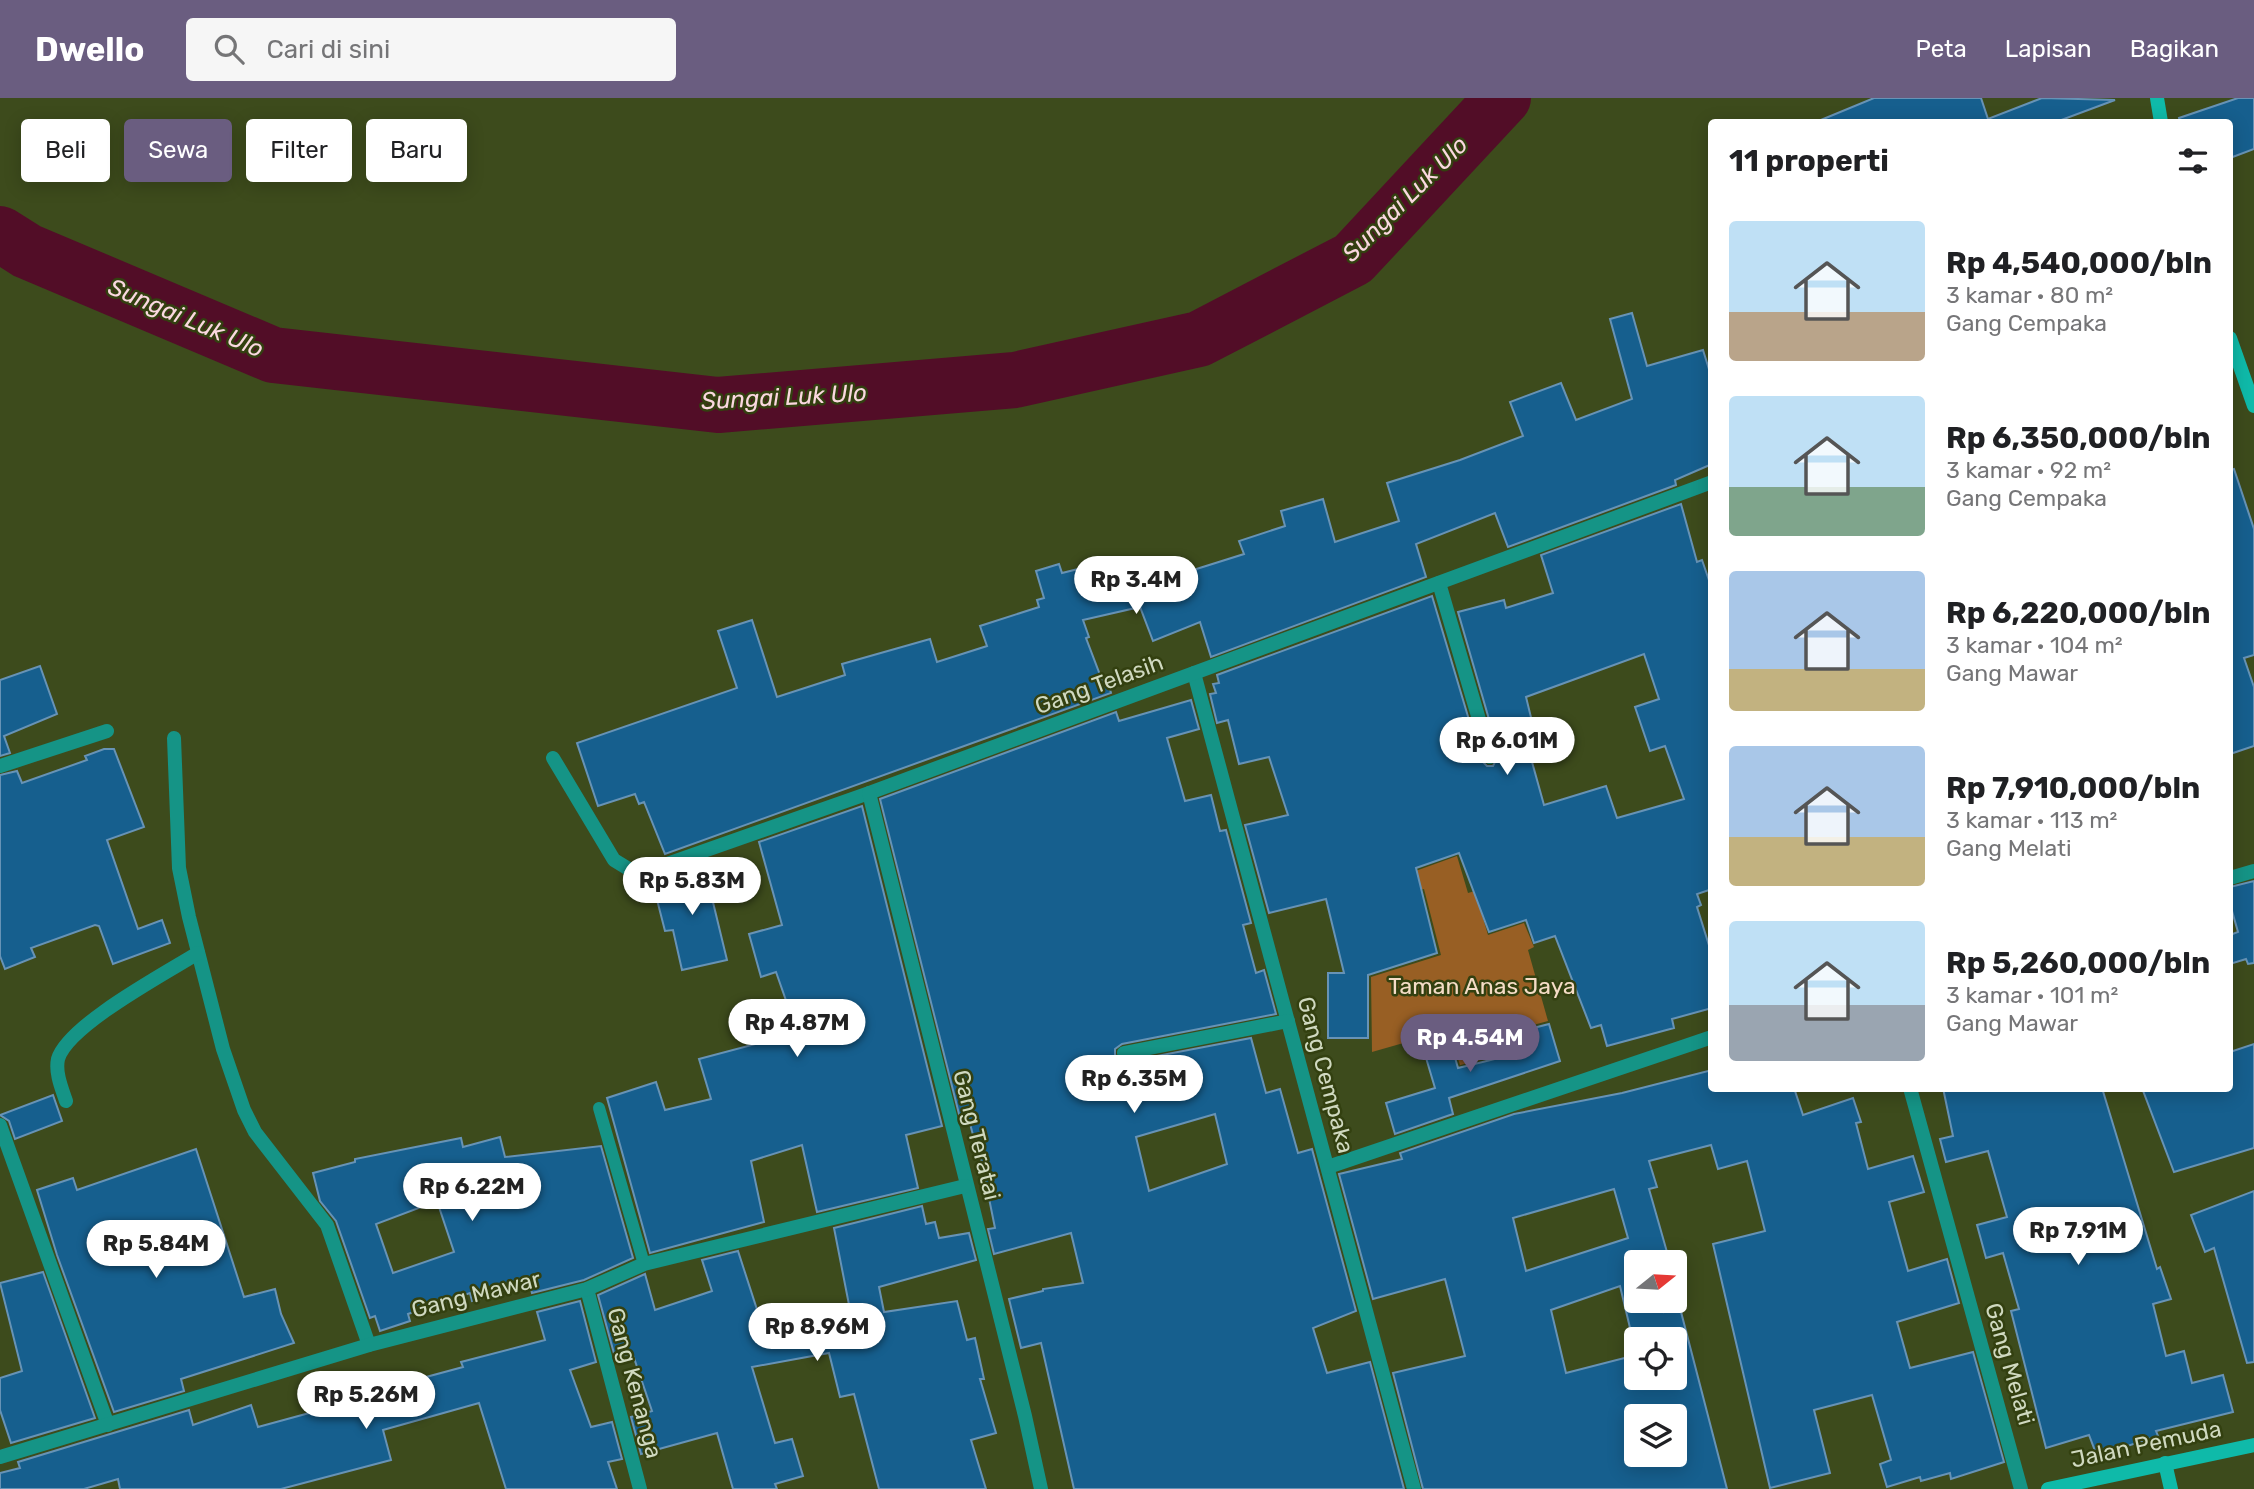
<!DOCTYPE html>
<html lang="id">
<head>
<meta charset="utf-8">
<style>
	:root { --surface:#fff; --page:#f6f6f6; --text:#202124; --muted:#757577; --accent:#6a5d80 }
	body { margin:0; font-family:Rubik,sans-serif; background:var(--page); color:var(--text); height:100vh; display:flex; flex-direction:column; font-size:26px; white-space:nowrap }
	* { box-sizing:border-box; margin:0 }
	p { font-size:23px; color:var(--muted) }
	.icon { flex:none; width:38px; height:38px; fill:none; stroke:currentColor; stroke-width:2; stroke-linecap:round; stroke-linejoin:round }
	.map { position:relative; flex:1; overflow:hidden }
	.side { position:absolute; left:1708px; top:21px; width:525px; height:973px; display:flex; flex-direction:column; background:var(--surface); border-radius:7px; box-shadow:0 4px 18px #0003 }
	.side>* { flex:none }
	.banner { position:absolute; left:21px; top:21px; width:665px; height:63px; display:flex; gap:14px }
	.needle { width:46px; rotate:72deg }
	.tools { position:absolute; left:1624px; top:1152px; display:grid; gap:14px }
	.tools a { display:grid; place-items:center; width:63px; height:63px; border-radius:7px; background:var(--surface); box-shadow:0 4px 18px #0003; font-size:35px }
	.price { position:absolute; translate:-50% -60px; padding:0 16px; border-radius:24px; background:#fff; color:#222; font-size:23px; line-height:46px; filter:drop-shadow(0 2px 4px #0008) }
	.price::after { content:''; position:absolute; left:50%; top:42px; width:21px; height:16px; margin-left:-10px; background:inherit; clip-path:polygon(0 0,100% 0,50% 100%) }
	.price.selected { background:var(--accent); color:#fff }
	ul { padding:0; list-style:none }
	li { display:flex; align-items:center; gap:21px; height:175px; padding:0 21px }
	li span { display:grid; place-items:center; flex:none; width:196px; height:140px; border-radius:7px; color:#555 }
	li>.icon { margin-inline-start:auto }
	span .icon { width:84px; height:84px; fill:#fffc; stroke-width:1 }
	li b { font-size:30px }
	h2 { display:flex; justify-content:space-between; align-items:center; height:84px; padding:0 21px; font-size:30px }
	.pill { padding:0 24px; border-radius:7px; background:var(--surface); box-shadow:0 4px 18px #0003; font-size:24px; line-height:63px }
	.pill.selected { background:var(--accent); color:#fff }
	header { display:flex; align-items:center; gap:42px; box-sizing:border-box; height:98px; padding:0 35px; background:var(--accent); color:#fff }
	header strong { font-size:33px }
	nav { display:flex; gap:38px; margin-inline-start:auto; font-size:24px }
	.search { width:490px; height:63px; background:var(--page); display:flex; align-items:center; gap:18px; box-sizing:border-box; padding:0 24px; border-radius:7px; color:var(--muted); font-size:26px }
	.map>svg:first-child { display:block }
	.green { fill:#985f24 }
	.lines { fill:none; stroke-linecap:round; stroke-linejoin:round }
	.river { stroke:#520d27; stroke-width:56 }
	.building { fill:#165f8e; stroke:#6793b6; stroke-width:2; fill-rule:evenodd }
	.lane { stroke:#159486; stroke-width:12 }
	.street { stroke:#159486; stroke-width:14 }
	.secondary { stroke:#0fbaa9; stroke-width:14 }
	.labels { text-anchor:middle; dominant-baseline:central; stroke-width:5; stroke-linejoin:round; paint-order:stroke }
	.street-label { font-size:23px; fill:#d0d9c0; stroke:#334010 }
	.park-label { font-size:23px; fill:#f5dcc6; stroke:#334010 }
	.water-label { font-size:24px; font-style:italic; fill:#fbd8e0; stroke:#334010 }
</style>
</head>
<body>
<header>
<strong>Dwello</strong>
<div class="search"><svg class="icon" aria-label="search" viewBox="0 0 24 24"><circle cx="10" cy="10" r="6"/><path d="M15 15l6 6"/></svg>Cari di sini</div>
<nav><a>Peta</a><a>Lapisan</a><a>Bagikan</a></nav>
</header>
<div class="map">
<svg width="2254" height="1391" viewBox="0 0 2254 1391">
	<rect width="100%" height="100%" fill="#3d4b1c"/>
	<!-- green -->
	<path class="green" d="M1457,758l11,37 7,-2 13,44 36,-12 10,24 -6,3 20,71 -48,13 6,25 -19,5 -2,-5 -25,6 -11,-35 -77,22 -1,-75 70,-22 -17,-66 -10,2 -4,-18z"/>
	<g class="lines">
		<!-- river -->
		<path class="river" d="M0,136l27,17 246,104 445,50 297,-25 184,-41 154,-80 150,-161"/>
	</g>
	<!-- building -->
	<g class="building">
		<path d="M1874,0h107l7,21 54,-21 73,2 -59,22h-240z"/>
		<path d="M2238,0h16v51l-24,9v-36h-50l-1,-4z"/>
		<path d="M1632,215l15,53 56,-16 9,29v85l-37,16 1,5 -168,62 -13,-34 -79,31 10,33 -215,80 -11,-35 -47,19 -13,-34 -57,13 6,17 -3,1 16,42 5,-1 4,14 -446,161 -21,-52 -5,2 -4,-10 -37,12 -21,-63 160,-55 -19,-57 34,-11 25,77 68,-22 -3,-11 88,-25 7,23 50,-16 -7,-20 59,-19 -2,-7 7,-2 -8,-27 23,-7 3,9 48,-12 5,21 51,-17 5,12 73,-23 -5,-13 46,-15 -4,-15 42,-12 12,43 64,-21 -12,-38 73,-23 63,-24 -13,-34 51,-19 15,37 56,-21 -22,-80z"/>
		<path d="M2234,371l20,60v126l-10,3 10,29v59l-24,8v-284z"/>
		<path d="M1681,406l16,58 5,-2 10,29v300l-15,5 4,11 -4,2 15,48v53l-40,11 2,9 -67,18 -6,-21 -10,3 -36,-92 -21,7 -8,-23 -37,12 -30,-79 -43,15 21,85 -69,22v63h-40v-65h16l-18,-74 -57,14 -24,-88 43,-10 -19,-58 -30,7 -11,-44 -11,3 -7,-29 6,-1 -3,-9 6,-1 -2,-8 215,-79 49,164 6,6h6l6,-12 -41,-142 46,-12 2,8 47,-15 -12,-38zM1644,556l15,45 -24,8 15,44 15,-5 19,53 -67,19 -11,-32 -62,19 -17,-61 10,-2 -11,-45z"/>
		<path d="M40,568l17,48 -53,22 6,17 -10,3v-76z"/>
		<path d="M1191,602l8,29 -32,9 18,63 26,-6 9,36 6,-1 25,93 -8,2 13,48 8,-3 12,44 -154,30 -7,5v6l11,7 125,-24 15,55 14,-4 18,64 14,-4 44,162 -43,17 14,45 43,-11 34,127h-330l-33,-146 -20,5 -12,-49 34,-8v-2l40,-6 -12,-50 -77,21 -6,-25 7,-1 -19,-94 -3,1 -4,-15 -8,2 -81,-323 236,-87 3,9zM1215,1016l12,50 -78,27 -13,-54z"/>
		<path d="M104,651h10l30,78 -37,13 31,89 24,-9 8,23 -57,21 -14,-38 -4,-1 -64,23 4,9 -30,12 -5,-13v-181l17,-4 5,12 65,-23 -2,-4z"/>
		<path d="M862,708l80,320 -36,9 12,53 -101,24 -15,-67 -51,16 13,61 -114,31 -43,-155 49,-16 9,28 46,-11 -12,-40 94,-25 -1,-3 4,-2 -20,-57 -15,5 -12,-43 33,-9 -23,-83z"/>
		<path d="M703,763l24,99 -45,10 -9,-40 -8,1 -11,-43 22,-5 -4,-11z"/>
		<path d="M2254,783v82l-6,1 -2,-5 -16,5v-29l8,-3 -8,-28v-17z"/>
		<path d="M1549,926l11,37 -111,37 4,16 -58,20 -9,-31 49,-15 -14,-47 27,-8 10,35 49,-12 -5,-20z"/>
		<path d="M2254,946v104l-80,24 -32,-84h88v-36z"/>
		<path d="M1712,972v18h82l9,27 50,-17 8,24 -5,1 12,46 45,-13 11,36 -35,10 19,69 39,-12 12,44 -62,19 13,46 63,-16 31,110 -53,17 -1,-6 -29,8 -1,-4 -33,10 -7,-23 11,-4 -19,-65 -58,15 16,63 -60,15 -57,-244 52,-13 -18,-70 -29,8 -7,-24 -62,16 8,26 -8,2 20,70 -33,3v38h26l2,12 16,-4 47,181h-304l-30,-116 72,-17 -20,-77 -72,20 -34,-125 63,-15 -2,-6 114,-39 108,-21zM1614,1091l14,49 -102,33 -13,-53zM1620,1188l16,67v-14h39v38h-39v-22l-70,18 -15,-63zM1636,1318h39v38h-39z"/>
		<path d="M1943,990h159l55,181 3,-2 11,32 -18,5 13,52 18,-5 8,32 31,-8 10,37 -77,19 2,5 -61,20 -8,-21 -43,13 -35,-137 8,-2 -16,-56 -17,5 -9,-33 30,-8 -19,-66 -42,11 -6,-23 13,-3z"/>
		<path d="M53,997l9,26 -47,18 -6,-18 -9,-6z"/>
		<path d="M500,1039l5,20 96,-11 32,112 -49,22 -52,13 -3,-10 -57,18 -2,-8 -62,21 2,7 -30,10 -5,-15 -5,2 -34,-97 -16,-20 -7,-28 42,-11v-3l106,-21 2,9zM437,1103l17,51 -61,21 -17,-49z"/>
		<path d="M196,1051l48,148 31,-8 6,25 13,29 -113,36 3,12 -70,21 -57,-157 -20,-65 36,-12 4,12z"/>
		<path d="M2254,1093v171l-7,1 -33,-115 -9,4 -14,-37z"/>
		<path d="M922,1108l4,18 9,-2 4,16 30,-5 7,27 -97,27 5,25 73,-11 10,39 8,-2 9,41h-4l16,54 -25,7 15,49h-107l-25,-95 -14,3 -11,-44 -77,14 23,76 17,-4 11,37 -28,8 2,5h-44l-16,-56 -76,21 -10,-37 21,-6 -18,-53 -4,2 -2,-6 -13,3 -17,-62 47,-21 10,36 57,-19 -10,-31 36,-9 26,80 87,-16 -17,-87z"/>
		<path d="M43,1174l52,146 -84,25 -11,-33v-32l22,-7 -22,-88z"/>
		<path d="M580,1203l16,61 -26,8 21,57 21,-5 10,37 -14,3 9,27h-111l-27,-86 -96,27 8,30 -110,29h-161l-2,-10 -34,10h-84v-16l20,-5 -2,-6 171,-52 4,15 58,-20 7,22 132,-36 -1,-4 74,-20 -2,-5 84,-22 -8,-28z"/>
	</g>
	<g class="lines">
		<!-- lane -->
		<path class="lane" d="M599,1010l45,156"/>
		<!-- street -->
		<g class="street">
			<path d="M1439,485l51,174"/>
			<path d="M1194,575l220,816"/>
			<path d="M174,640l5,130 10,49 34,132 21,61 11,22 72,93 42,120"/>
			<path d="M553,660l61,102 18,11h15l222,-78 843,-311"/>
			<path d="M0,668l107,-35"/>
			<path d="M869,695l156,623 16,73"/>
			<path d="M2230,780l24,-7"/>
			<path d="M1124,955l164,-32"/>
			<path d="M1910,990l111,401"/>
			<path d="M66,1003c-4,-12 -11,-28 -8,-42 10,-34 108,-86 140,-106"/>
			<path d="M0,1027l108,300"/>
			<path d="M1328,1069l384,-130"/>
			<path d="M587,1191l53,200"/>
			<path d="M0,1359l369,-112 218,-56 57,-25 321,-78"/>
		</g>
		<!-- secondary -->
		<g class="secondary">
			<path d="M2157,0l4,24"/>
			<path d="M2230,240l24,68"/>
			<path d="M2165,1365l6,26"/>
			<path d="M2048,1391l206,-44"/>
		</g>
	</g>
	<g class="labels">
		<!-- street labels -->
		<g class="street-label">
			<text transform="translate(1099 586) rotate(-20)">Gang Telasih</text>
			<text transform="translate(1326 977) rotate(75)">Gang Cempaka</text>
			<text transform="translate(977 1037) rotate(76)">Gang Teratai</text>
			<text transform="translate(476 1196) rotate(-14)">Gang Mawar</text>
			<text transform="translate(2010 1266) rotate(74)">Gang Melati</text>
			<text transform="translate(635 1285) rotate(75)">Gang Kenanga</text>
			<text transform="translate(2146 1346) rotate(-12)">Jalan Pemuda</text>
		</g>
		<!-- park labels -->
		<g class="park-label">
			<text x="1482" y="888">Taman Anas Jaya</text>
		</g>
		<!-- water labels -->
		<g class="water-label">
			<text transform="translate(1405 101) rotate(-45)">Sungai Luk Ulo</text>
			<text transform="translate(186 220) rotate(23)">Sungai Luk Ulo</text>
			<text transform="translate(784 299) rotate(-3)">Sungai Luk Ulo</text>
		</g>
	</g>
</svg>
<div class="tools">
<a><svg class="needle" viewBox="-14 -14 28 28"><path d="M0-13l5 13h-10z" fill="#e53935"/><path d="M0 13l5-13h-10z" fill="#757577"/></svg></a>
<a><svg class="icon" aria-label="locate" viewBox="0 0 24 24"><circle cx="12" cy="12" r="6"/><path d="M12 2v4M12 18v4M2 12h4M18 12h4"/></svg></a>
<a><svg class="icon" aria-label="layers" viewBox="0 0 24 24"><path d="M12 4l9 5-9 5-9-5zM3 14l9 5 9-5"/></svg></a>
</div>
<b class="price" style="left:1136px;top:518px">Rp 3.4M</b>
<b class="price" style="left:1507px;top:679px">Rp 6.01M</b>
<b class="price" style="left:692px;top:819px">Rp 5.83M</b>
<b class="price" style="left:797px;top:961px">Rp 4.87M</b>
<b class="price selected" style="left:1470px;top:976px">Rp 4.54M</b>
<b class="price" style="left:1134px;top:1017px">Rp 6.35M</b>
<b class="price" style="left:472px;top:1125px">Rp 6.22M</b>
<b class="price" style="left:2078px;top:1169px">Rp 7.91M</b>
<b class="price" style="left:156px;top:1182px">Rp 5.84M</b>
<b class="price" style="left:817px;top:1265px">Rp 8.96M</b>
<b class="price" style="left:366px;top:1333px">Rp 5.26M</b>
<div class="banner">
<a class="pill">Beli</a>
<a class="pill selected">Sewa</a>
<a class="pill">Filter</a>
<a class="pill">Baru</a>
</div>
<section class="side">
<h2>11 properti<svg class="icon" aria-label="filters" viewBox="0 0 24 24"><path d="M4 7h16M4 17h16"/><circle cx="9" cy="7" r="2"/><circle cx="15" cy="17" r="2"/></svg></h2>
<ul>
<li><span style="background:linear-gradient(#bfe0f5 65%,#b9a48a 0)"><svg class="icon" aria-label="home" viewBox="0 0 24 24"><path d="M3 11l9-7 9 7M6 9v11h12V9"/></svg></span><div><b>Rp 4,540,000/bln</b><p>3 kamar · 80 m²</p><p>Gang Cempaka</p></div></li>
<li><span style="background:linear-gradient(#bfe0f5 65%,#7fa58c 0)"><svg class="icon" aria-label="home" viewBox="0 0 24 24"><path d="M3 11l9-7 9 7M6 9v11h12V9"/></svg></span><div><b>Rp 6,350,000/bln</b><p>3 kamar · 92 m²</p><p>Gang Cempaka</p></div></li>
<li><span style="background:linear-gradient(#a9c7e8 70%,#c2b280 0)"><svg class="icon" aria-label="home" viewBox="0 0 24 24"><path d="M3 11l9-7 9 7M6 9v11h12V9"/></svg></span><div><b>Rp 6,220,000/bln</b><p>3 kamar · 104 m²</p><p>Gang Mawar</p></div></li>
<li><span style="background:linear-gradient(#a9c7e8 65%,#c2b280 0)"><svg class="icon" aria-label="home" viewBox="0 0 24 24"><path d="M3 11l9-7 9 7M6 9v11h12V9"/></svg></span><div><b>Rp 7,910,000/bln</b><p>3 kamar · 113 m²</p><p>Gang Melati</p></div></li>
<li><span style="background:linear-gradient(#bfe0f5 60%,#9aa5b1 0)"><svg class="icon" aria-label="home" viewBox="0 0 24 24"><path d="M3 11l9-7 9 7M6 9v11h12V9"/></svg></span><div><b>Rp 5,260,000/bln</b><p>3 kamar · 101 m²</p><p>Gang Mawar</p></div></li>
</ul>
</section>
</div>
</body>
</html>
